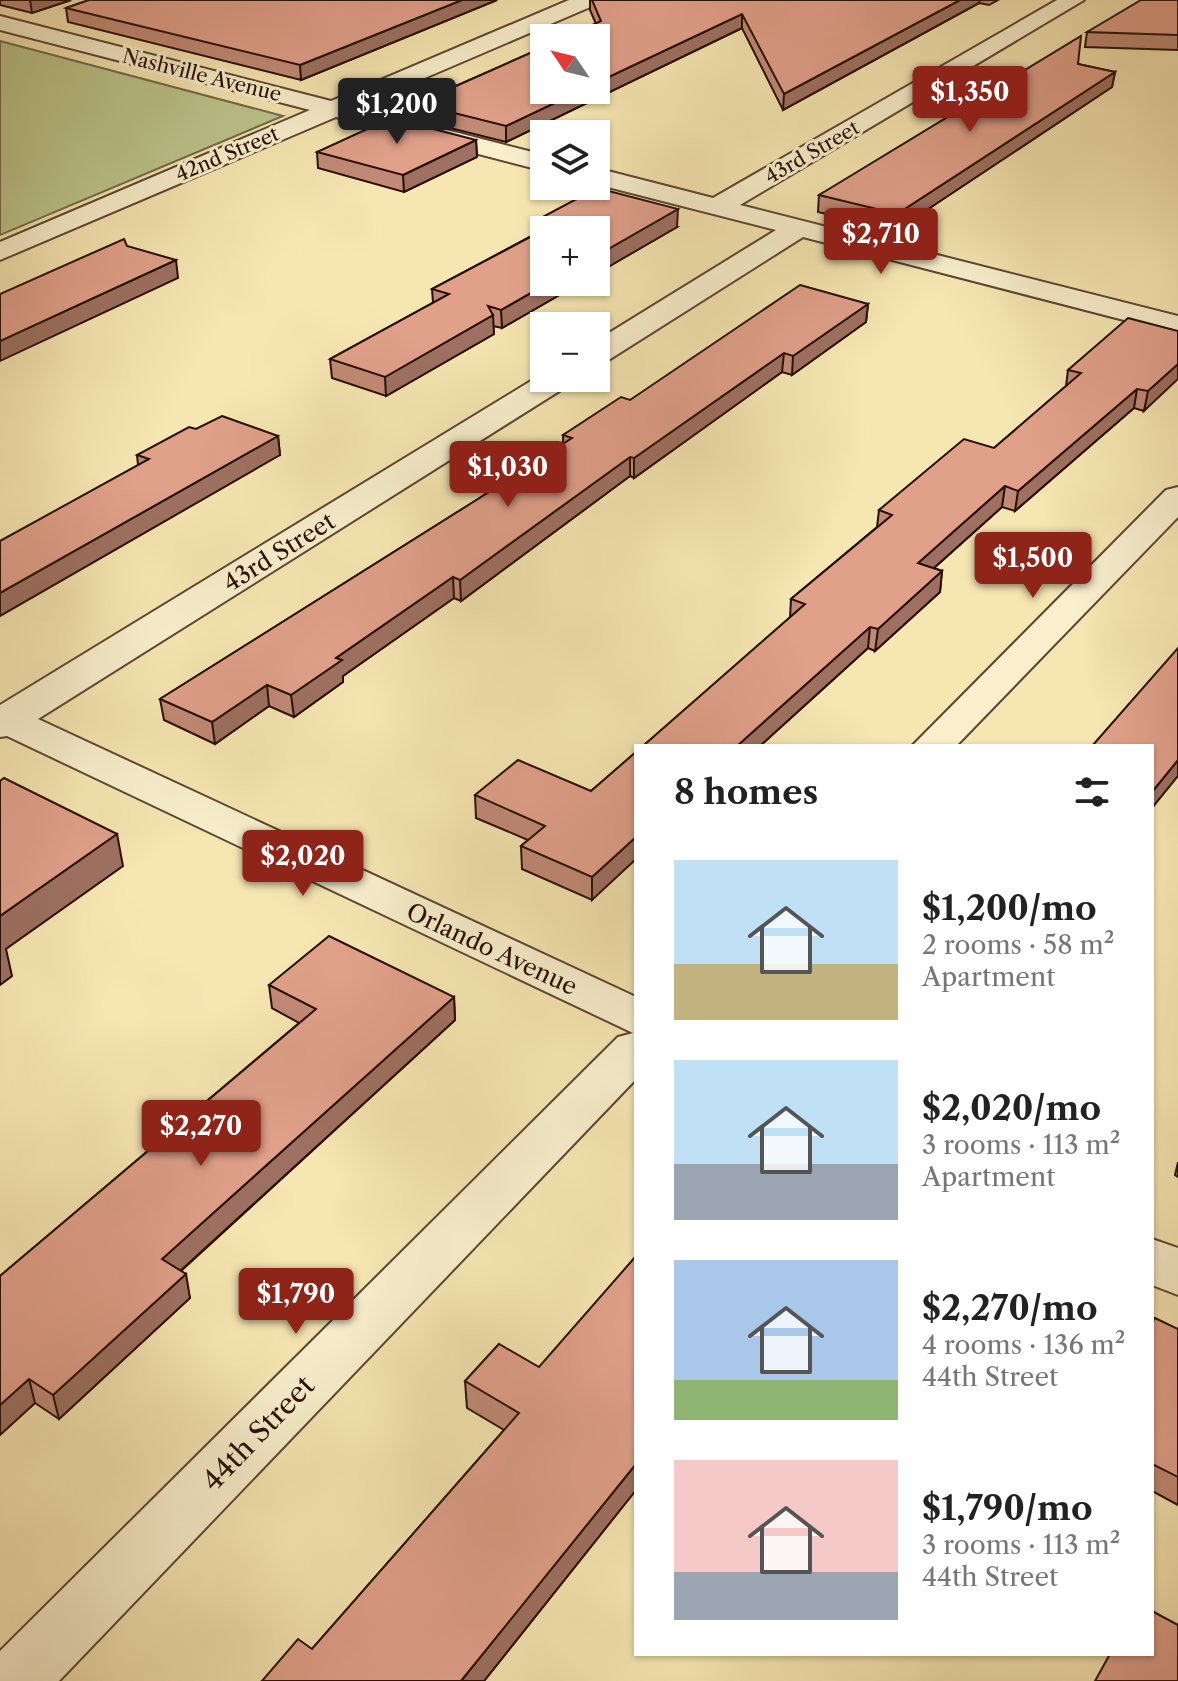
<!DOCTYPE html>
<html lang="en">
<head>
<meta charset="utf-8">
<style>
	:root { --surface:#fff; --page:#f6f6f6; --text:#222; --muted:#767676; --accent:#8f2418 }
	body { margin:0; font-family:"Libre Caslon Text",serif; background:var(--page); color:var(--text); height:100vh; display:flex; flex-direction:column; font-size:30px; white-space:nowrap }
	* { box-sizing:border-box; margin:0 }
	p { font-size:26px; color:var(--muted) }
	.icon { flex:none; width:44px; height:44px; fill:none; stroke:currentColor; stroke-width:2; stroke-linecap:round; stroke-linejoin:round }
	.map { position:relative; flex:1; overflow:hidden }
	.drawer { position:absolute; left:634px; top:744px; width:520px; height:912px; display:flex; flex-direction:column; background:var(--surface); border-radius:0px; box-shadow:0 2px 6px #0004 }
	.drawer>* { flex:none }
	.needle { width:52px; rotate:305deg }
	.buttons { position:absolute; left:530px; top:24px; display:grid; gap:16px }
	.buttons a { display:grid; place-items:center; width:80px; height:80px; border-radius:0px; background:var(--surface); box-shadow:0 2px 6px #0004; font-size:40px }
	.price { position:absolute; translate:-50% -68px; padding:0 18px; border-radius:8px; background:var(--accent); color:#fff; font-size:26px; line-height:52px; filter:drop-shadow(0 2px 4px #0008) }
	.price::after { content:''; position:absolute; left:50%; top:48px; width:24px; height:18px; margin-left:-12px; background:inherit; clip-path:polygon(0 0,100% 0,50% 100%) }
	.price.selected { background:#222; color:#fff }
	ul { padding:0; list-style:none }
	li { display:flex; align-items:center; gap:24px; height:200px; padding:0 40px }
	li span { display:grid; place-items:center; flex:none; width:224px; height:160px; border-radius:0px; color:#555 }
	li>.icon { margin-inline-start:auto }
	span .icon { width:96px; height:96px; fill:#fffc; stroke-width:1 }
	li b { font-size:34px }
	h2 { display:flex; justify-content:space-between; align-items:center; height:96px; padding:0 40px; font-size:34px }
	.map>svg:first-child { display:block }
	.green { fill:#bcc58c; stroke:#726a48; stroke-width:2 }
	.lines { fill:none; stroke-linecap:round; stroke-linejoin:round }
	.minor-casing { stroke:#5b4530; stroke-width:4 }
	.minor { fill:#f9efcd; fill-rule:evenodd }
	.wall { fill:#c18a77; stroke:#270f05; stroke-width:2 }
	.shaded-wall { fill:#9d7061; stroke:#270f05; stroke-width:2 }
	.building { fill:#e0a08a; stroke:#270f05; stroke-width:2 }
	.labels { text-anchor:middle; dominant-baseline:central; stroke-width:6; stroke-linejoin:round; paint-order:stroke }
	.far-street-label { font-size:20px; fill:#270f05; stroke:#f9efcd }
	.street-label { font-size:24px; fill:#270f05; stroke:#f9efcd }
	.near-street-label { font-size:28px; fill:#270f05; stroke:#f9efcd }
</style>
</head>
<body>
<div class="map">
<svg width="1178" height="1681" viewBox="0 0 1178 1681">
	<rect width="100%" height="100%" fill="#f6e6b2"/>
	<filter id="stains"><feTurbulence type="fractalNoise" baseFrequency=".0025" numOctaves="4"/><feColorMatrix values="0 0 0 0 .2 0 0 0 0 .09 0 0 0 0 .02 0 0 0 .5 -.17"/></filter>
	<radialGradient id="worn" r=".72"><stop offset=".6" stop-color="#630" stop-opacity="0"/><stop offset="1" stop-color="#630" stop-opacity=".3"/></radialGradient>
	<!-- green -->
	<path class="green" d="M0,41l283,75 -283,119z"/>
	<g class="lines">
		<defs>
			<g id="minor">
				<path d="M569,0h29l-3,5 -238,102 187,48v16l-208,-54 -336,143v-18l310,-132 -310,-80v-14l331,85z"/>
				<path d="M1057,0h27l-344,205 438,111v18l-375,-97 -196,124 -11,2v-22l180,-111 -180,-46v-16l117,30z"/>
				<path d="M544,373v5h30l-5,7 -531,334 598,278v82l-577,602h-59v-30l618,-614 15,-4 -626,-297 -7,1v-32z"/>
				<path d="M1178,487v30l-222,229h-44l254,-256z"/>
				<path d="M1152,1239l26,9v47l-26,-10z"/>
			</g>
		</defs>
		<!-- minor casing -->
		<use href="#minor" class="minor-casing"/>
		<!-- minor -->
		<use href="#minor" class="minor"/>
	</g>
	<!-- wall -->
	<g class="wall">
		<path d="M0,0h71l-39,13 -32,-8z"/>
		<path d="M89,0h408l-196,80 -233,-58 -2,-14z"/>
		<path d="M590,0h408l-9,5 -10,-2 -196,107 -41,-82 -236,114 -84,-21v-16l9,-4v-4l165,-73 -6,-14z"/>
		<path d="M1178,0v50l-93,-3 2,-15z"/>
		<path d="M1078,64l37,8 -3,15 -217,144 -77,-19 1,-17z"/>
		<path d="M476,140l1,17 -73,35 -86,-24 -1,-16z"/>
		<path d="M537,220l140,7 -175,101 -9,-2 1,8 -108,62 -54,-18 -2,-19 103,-56 -1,-14 105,-56z"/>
		<path d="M868,304l-2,18 -74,53 -10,-3 -148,106 -4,-2 -169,125 -7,-3 -111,78v6l-49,35 -25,-11 -54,38 -51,-24 -4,-21 318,-200 85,-55v-9l67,-35z"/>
		<path d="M1178,331l-34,80 -10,-3 -119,103 -13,-4 -68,61 8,3 -2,21 -65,59 -7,-3 -108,98h-117l147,-128 1,-19 86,-72 2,-17 115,-62 72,-62 2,-16z"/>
		<path d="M196,429l82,7 2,19 -142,10 -1,-10z"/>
		<path d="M636,752l-44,148 -70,-31 -1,-23 7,-6 -52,-22 -1,-23 116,-4z"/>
		<path d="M269,985l185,12 1,23 -274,251 9,27 -131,121 -24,-16 -35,32v-159l299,-253 -27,-15z"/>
		<path d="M1178,1162v15l-3,-2z"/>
		<path d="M1152,1323l26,6v176l-26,-14z"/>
		<path d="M499,1344l137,146 -152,191h-222l50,-32 192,-219 -37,-22 -2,-27z"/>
	</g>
	<!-- shaded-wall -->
	<g class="shaded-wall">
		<path d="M30,0h41l-39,13z"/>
		<path d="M462,0h35l-196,80 -1,-15z"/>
		<path d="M960,0h20l-1,3 -196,107 1,-16z"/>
		<path d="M742,14v14l-236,114v-16l76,-36h14v-7z"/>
		<path d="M1115,72l-3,15 -217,144 2,-17z"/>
		<path d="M476,140l1,17 -73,35 -1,-17z"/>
		<path d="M678,209l-1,18 -81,47v-18z"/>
		<path d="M176,260l2,18 -178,83v-20z"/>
		<path d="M550,282h32l-80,46 -1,-18z"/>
		<path d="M868,304l-2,18 -74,53 1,-19z"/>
		<path d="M493,315l1,19 -108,62 -1,-19z"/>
		<path d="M784,353l-2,19 -148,106v-20z"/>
		<path d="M1178,364v15l-34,32 4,-20z"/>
		<path d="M1137,389l-3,19 -119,103 3,-20z"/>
		<path d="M278,436l2,19 -280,161v-23z"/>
		<path d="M630,457v19l-169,125 -1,-21z"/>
		<path d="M1005,486l-3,21 -86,77 2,-21z"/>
		<path d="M942,571l-2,21 -65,59 3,-22z"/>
		<path d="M453,577l1,21 -111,78v6l-49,35 -3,-22 45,-37z"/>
		<path d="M870,627l-2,21 -108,98h-23z"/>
		<path d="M267,685l2,21 -54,38 -3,-22z"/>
		<path d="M1178,760v16l-26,32v-16z"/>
		<path d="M117,834l6,32 -117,83 6,27 -12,9v-69z"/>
		<path d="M636,837v22l-44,41v-23z"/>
		<path d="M454,997l1,23 -288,263 -5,-24z"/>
		<path d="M186,1274l4,24 -131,121 -6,-24z"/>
		<path d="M29,1379l6,24 -35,32v-30z"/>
		<path d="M636,1464v26l-152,191h-23z"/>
	</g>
	<!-- building -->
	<g class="building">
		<path d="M89,0h373l-162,65 -234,-57z"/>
		<path d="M592,0h368l-176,94 -42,-80 -146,69v-45h-32l37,-17z"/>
		<path d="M1141,0h37v35l-91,-3z"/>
		<path d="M1081,36l-3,28 37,8 -218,142 -78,-19z"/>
		<path d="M544,47v43h38l-76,36 -84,-21 13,-7 -4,-1z"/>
		<path d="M391,118l85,22 -73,35 -86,-23z"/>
		<path d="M597,188l81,21 -82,47v-26h-52v52h6l-49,28 -13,-4 5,9 -108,62 -55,-18 119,-65 -17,-5 121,-64 -16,-5z"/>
		<path d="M124,239l3,7 49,14 -176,81v-47z"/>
		<path d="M800,285l68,19 -75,52 -9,-3 -150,105 -4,-1 -170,123 -7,-3 -117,81 6,2 -51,35 -24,-10 -55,37 -52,-23 318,-200 94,-61 -9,-3 58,-38 9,3z"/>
		<path d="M1128,318l50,13v33l-30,27 -11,-2 -119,102 -13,-5 -87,77 24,8 -64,58 -8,-2 -133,119h-94l162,-142 -14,-5 101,-84 -13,-5 85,-71 30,9 87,-75 -13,-3z"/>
		<path d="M222,416l56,20 -278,157v-52l149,-82 -12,-4 52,-28 7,2z"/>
		<path d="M1178,648v112l-26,32v-46h-60z"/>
		<path d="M636,752v85l-44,40 -71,-31 24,-20 -70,-31 43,-35 73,31z"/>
		<path d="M4,778l113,56 -117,82v-135z"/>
		<path d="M329,936l125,61 -292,262 24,15 -133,121 -24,-16 -29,26v-129l316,-267 -47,-24z"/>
		<path d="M636,1256v208l-175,217h-199l36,-42 14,10 207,-236 -54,-32 34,-37 40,23z"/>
		<path d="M1155,1318l23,11v148l-26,-13v-141z"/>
		<path d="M1152,1611l26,14v56h-83l15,-27h42z"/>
	</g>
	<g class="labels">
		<!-- far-street labels -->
		<g class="far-street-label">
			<text transform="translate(202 75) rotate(14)">Nashville Avenue</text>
			<text transform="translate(812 152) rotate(-30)">43rd Street</text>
			<text transform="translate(227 154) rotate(-23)">42nd Street</text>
		</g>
		<!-- street labels -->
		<g class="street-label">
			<text transform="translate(279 552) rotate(-32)">43rd Street</text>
			<text transform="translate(492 949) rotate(25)">Orlando Avenue</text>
		</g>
		<!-- near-street labels -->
		<g class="near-street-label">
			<text transform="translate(258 1433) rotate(-46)">44th Street</text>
		</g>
	</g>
	<rect width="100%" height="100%" filter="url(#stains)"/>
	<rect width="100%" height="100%" fill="url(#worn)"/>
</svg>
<div class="buttons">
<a><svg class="needle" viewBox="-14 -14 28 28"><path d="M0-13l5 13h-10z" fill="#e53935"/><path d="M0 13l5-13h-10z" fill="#767676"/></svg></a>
<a><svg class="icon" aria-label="layers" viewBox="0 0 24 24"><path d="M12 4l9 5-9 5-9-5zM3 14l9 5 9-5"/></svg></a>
<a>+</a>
<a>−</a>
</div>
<b class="price" style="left:970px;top:134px">$1,350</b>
<b class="price selected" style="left:397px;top:146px">$1,200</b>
<b class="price" style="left:881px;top:276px">$2,710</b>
<b class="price" style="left:508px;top:509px">$1,030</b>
<b class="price" style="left:1033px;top:600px">$1,500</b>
<b class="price" style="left:303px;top:898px">$2,020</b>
<b class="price" style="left:201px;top:1168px">$2,270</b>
<b class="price" style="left:296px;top:1336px">$1,790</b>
<section class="drawer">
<h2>8 homes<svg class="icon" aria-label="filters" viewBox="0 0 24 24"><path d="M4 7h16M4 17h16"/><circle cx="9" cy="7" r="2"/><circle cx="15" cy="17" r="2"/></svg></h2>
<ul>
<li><span style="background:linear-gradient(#bfe0f5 65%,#c2b280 0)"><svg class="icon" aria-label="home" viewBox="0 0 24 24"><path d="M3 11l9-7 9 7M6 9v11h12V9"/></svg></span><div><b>$1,200/mo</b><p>2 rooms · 58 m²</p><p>Apartment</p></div></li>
<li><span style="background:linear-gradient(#bfe0f5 65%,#9aa5b1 0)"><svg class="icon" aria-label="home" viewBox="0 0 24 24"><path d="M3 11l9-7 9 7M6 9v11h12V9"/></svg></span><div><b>$2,020/mo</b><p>3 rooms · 113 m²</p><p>Apartment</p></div></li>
<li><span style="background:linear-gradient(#a9c7e8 75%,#8fb573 0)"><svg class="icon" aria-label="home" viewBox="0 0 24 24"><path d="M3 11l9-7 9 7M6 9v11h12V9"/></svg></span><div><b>$2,270/mo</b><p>4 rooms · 136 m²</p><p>44th Street</p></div></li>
<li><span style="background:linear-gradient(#f6c9c9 70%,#9aa5b1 0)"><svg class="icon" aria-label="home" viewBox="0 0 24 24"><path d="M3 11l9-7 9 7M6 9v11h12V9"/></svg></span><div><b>$1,790/mo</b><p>3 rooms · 113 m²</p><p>44th Street</p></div></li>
</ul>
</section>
</div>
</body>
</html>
